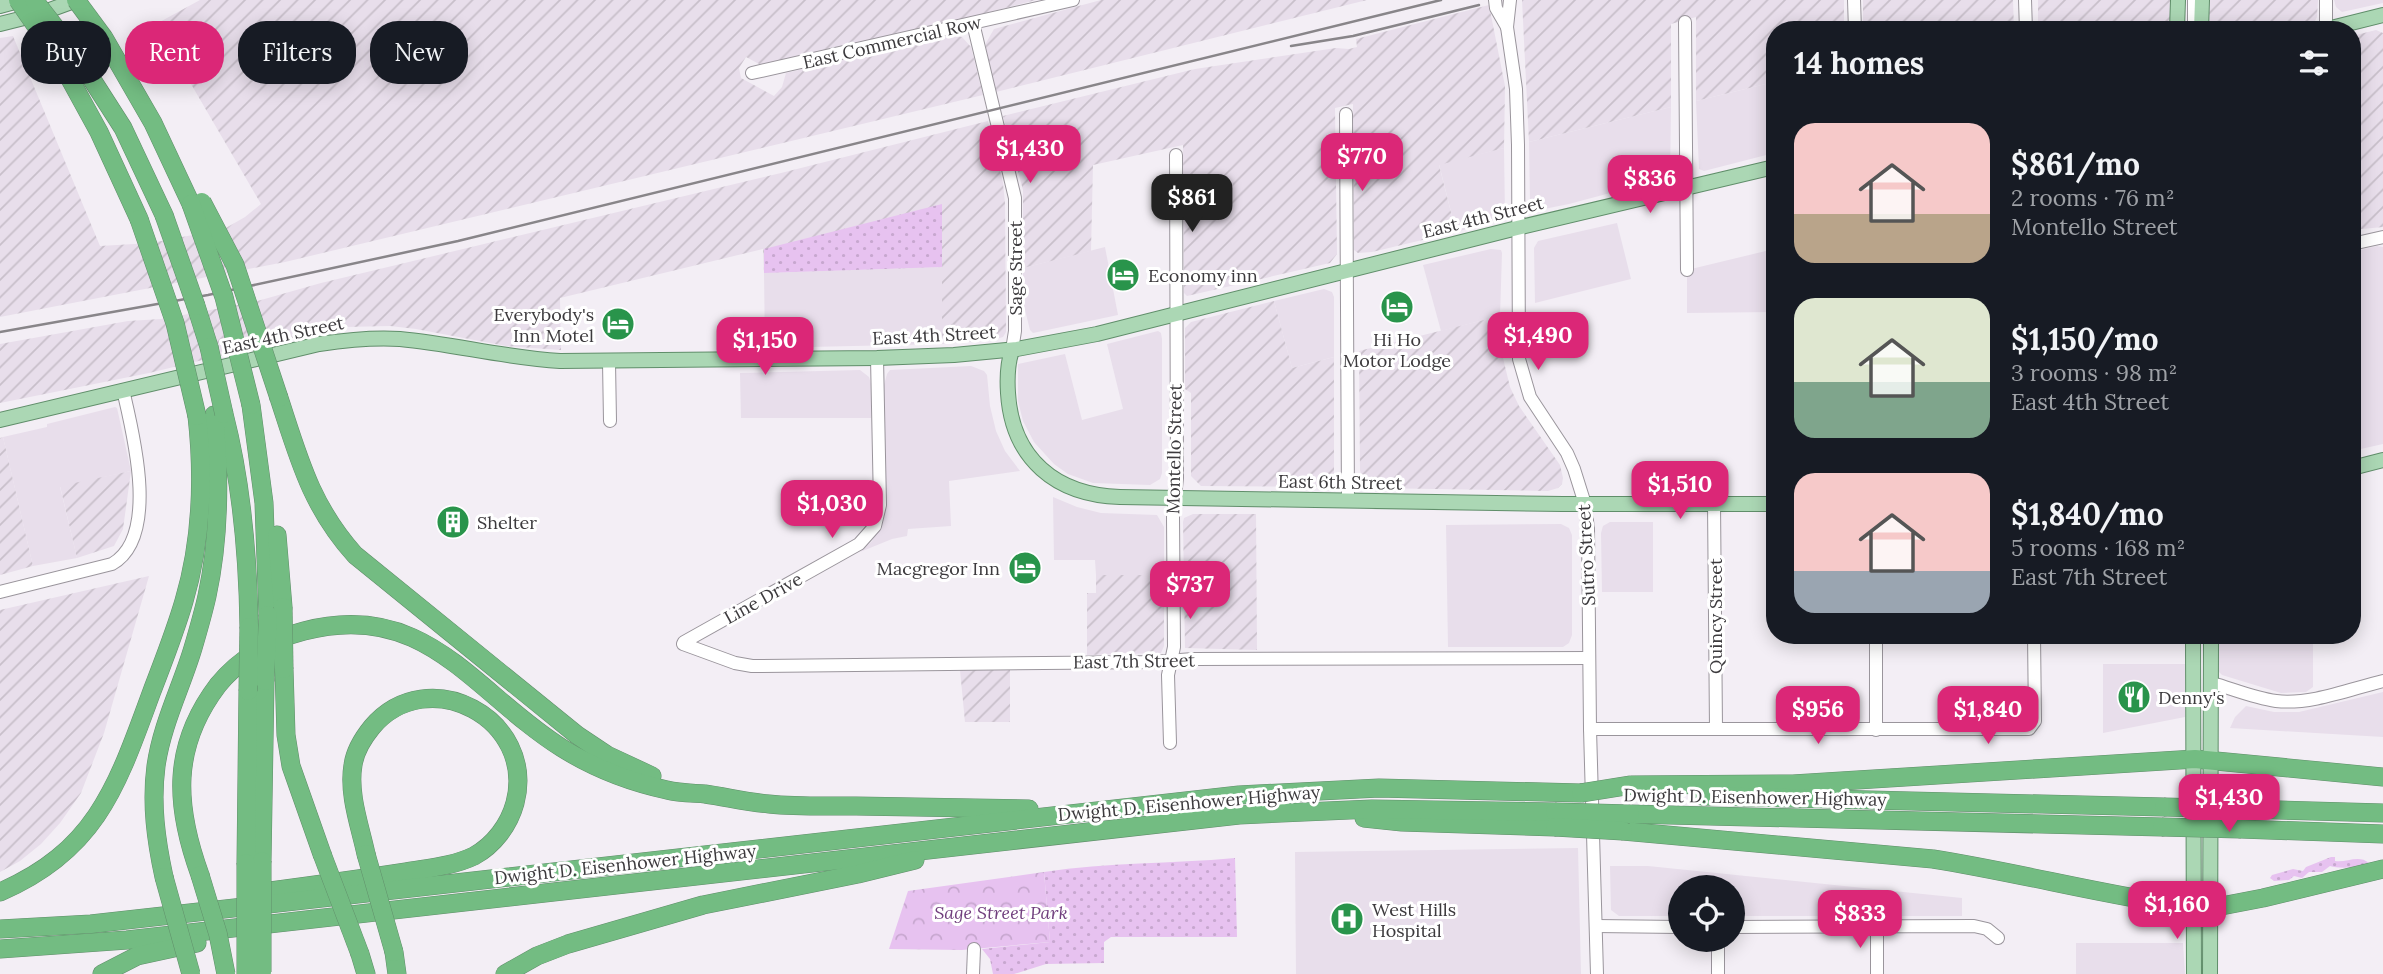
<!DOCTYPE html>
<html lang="en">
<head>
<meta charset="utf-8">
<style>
	:root { --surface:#171b24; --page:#20242c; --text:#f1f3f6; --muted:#9ea1a6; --accent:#db2777 }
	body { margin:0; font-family:Lora,serif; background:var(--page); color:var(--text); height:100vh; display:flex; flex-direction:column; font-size:26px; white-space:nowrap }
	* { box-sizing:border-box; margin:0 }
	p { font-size:23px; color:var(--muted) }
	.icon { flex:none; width:38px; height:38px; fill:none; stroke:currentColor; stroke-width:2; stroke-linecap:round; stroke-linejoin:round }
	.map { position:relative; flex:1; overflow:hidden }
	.sheet { position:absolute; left:1766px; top:21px; width:595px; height:623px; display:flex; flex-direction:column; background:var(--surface); border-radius:28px; box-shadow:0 4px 18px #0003 }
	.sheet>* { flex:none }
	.top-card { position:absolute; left:21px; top:21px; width:665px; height:63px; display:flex; gap:14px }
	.buttons { position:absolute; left:1668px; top:875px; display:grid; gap:14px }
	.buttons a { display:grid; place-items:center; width:77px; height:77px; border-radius:50%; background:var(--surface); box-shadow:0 4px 18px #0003; font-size:35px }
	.price { position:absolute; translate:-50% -60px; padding:0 16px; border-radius:14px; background:var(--accent); color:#fff; font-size:23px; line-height:46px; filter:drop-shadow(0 2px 4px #0008) }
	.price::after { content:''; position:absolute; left:50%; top:42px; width:21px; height:16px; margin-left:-10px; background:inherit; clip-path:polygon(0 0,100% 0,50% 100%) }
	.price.active { background:#222; color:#fff }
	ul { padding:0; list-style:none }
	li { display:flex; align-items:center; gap:21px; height:175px; padding:0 28px }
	li span { display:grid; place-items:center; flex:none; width:196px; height:140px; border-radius:21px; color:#555 }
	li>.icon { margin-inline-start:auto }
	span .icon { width:84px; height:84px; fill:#fffc; stroke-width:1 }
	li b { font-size:30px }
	h2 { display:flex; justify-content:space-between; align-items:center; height:84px; padding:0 28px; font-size:30px }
	.chip { padding:0 24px; border-radius:28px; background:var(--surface); box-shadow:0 4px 18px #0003; font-size:24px; line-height:63px }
	.chip.active { background:var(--accent); color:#fff }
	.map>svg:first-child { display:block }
	.built { fill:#e8deeb }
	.industrial { fill:url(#industrial-furrows) }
	.grass { fill:url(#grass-dots) }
	.forest { fill:url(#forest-crowns) }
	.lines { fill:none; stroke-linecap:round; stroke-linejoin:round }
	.minor-casing { stroke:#9a959c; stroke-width:14 }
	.major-casing { stroke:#608e6a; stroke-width:16 }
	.highway-casing { stroke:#608e6a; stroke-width:19 }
	.minor { stroke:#fff; stroke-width:12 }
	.major { stroke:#abd7b4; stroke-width:14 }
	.highway { stroke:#73bc82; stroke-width:18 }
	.rail { stroke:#888589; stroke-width:2.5 }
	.highway-bridge-casing { stroke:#608e6a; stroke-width:19; stroke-linecap:butt }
	.highway-bridge { stroke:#73bc82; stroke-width:18 }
	.labels { text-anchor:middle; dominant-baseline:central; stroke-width:6; stroke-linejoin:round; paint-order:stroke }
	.street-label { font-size:18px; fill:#3c3a3d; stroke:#fff }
	.poi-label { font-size:18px; fill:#3c3a3d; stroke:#fff; text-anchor:start }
	.park-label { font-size:18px; font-style:italic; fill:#713f7e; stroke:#fff }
</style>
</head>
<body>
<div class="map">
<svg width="2383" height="974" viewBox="0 0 2383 974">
	<defs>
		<pattern id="industrial-furrows" width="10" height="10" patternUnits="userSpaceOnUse" patternTransform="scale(1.75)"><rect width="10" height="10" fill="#e8deeb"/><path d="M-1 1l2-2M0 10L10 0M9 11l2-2" fill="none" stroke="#c8bfca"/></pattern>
		<pattern id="grass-dots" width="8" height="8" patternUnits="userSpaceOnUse" patternTransform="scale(1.75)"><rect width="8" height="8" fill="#e7c2f0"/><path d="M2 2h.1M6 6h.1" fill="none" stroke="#c7a7cf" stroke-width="1.8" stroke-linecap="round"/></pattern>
		<pattern id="forest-crowns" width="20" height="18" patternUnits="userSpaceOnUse" patternTransform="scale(1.75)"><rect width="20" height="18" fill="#e7c2f0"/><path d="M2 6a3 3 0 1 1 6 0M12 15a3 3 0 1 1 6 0" fill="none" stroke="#c7a7cf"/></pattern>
	</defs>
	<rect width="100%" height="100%" fill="#f3eef5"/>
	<!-- built -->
	<g class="built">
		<path d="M2334,0h49v3l-41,9 -6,-5z"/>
		<path d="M1774,82v71l-70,18 -5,-2 -3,-68z"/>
		<path d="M1671,107l-1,70 -101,27 -30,6 -6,-2 -3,-7 -1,-59z"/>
		<path d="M1504,148l1,70 -49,14 -17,-68z"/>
		<path d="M1617,223l14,56 -96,24 -1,-55 4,-7z"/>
		<path d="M2377,246l6,1v197l-31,7v-199z"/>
		<path d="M1105,247l13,68 -85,18 -3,-3 -7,-28v-34z"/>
		<path d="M1491,249l10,1 1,3 -2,63 -59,15 -18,-66z"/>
		<path d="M1774,249v63l-87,1v-43z"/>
		<path d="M942,267v77l-177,4 -1,-75z"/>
		<path d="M1324,289l8,3 2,5v60l-42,11 -18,-67z"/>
		<path d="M1158,331l3,2 1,6v134l-2,6 -10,6 -57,-2 -25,-9 -14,-10 -20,-22 -11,-21 -5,-20v-37l47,-10 17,66 41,-11 -16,-65z"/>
		<path d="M971,366l13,5 3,4 3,31 6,25 9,20 15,20 -71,10 2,45 -43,3 -1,7 -15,3 -32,13 12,-11 13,-27 -1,-129 3,-11 3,-4z"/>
		<path d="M860,370l9,7 2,7v34h-130l-1,-45z"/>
		<path d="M115,407l2,1 14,63 -71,16 17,71 -44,8 -30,-129 44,-10v-3z"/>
		<path d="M1053,497l24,10 24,6 56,2 7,12v48h-68l-1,-15h-41z"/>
		<path d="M1610,522h43v70h-51l-1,-59 2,-7z"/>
		<path d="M1561,524l8,4 3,7v100l-3,8 -6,4h-115l-2,-122z"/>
		<path d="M2217,635h96v52l-7,5 -25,1 -59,-18 -5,-5z"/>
		<path d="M2103,664h82v53l-82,16z"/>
		<path d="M2383,692v45l-153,-9 5,-11 11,-11 28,6h25z"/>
		<path d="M1578,848l3,126h-285l-1,-122z"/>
		<path d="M1610,866h38l314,32v18h-229l-1,-29h-52v29h-61l-8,-6z"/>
		<path d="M2076,943h107l2,31h-109z"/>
	</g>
	<!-- industrial -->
	<g class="industrial">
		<path d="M200,0h836l-93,24 -182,41 -15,-8 -7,11 2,10 33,18 8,-9 4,-14 136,-33 30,-4 10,1 9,10 12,48 -698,167 -285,55v-279l13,-2 87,210 51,-3 73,-14 21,-12 16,-13 -105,-180z"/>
		<path d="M1101,0h266l-371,92 -10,-41v-8l8,-14z"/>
		<path d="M1522,0h322v30h-70v52l-78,19v-84l-25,7v83l-142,35z"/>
		<path d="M1863,0h150l1,30h-151z"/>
		<rect x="2038" y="0" width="147" height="30"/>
		<path d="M2205,0h113l-1,17 -2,4 -39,9h-72z"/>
		<path d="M1489,5l16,81 -1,62 -65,17 17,67 -84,20 -14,1 -4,-3 -1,-146 -18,4 2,146 -7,9 -143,33 -3,-3 -1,-148 -90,20 -2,86 -68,17v-78l-20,-74 192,-47 141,-21 13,1 8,-2 -1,-8z"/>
		<path d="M2376,30l7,3v194l-31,3v-194z"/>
		<path d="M988,121l15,62 2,20 1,129 -3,5 -7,2 -54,5v-77l-178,6 -1,-24 -203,49 1,52 -55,-4 -90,-17 -26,-3 -44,1 -53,11 -144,35 -149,30v-59l128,-23 33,-2 93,-17 67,-19 460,-110z"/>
		<path d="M1274,301l18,67 42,-11v119l-4,7 -11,4 -118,-1 -10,-10v-83l-6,-4v-61l6,-6z"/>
		<path d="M1500,316l3,42 7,29 9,19 41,59 3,13 -1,6 -4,4 -10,3 -175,-3 -5,-2 -5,-4 -3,-12 -1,-119z"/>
		<path d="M3,437l30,129 -33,9v-137z"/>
		<path d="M131,471l-8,58 -9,17 -37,12 -17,-72z"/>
		<path d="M1193,514h63l1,136 -72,-2 -2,-126 1,-4z"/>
		<path d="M1096,575h68v71l-3,7 -74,2v-62h9z"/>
		<path d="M149,576l-45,157 -23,60 -21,30 -19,21 -21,17 -20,11v-262z"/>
		<path d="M960,670h50v52h-45z"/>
	</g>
	<!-- grass -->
	<g class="grass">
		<path d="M942,204v63l-178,6v-24z"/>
		<path d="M2331,857h4v4c11,2 24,-7 34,2 -11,5 -29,6 -39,3l-8,6h-13l-7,6 -8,-2 -5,4 -15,1 -4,-3 2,-3 21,-6 10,2 3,-4z"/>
		<path d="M1235,858l2,79h-126l-7,5v21l-58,1 -32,10h-21l-3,-15 -8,-10 68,-7 -6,-70c64,-10 127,-8 191,-14z"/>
	</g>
	<!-- forest -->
	<path class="forest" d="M1044,872l6,70 -88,8 -73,-1 19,-58z"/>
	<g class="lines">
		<defs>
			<g id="minor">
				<path d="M1495,0l1,8 11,19"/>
				<path d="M1510,0l-3,27 9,62 2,56 1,214 11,38 37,56 7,16 11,35 3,25 2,200 7,245"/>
				<path d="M1854,0l1,30"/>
				<path d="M2025,0l1,30"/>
				<path d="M2326,0v29"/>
				<path d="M1685,22l2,248"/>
				<path d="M973,23l42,175v133l-3,19"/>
				<path d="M2194,30v-30"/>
				<path d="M752,73l321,-73"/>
				<path d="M1346,114l2,387"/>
				<path d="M2352,244l31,-7"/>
				<path d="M877,358l3,147 -5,21 -16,18 -175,98 -1,2 52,19 17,3 402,-4 39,-3 396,-1"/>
				<path d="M609,362l1,59"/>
				<path d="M1714,503l2,226"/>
				<path d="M0,592l112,-28c48,-27 21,-131 11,-174"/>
				<path d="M1876,635v95"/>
				<path d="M2212,683c21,6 42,15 64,18 35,4 74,-12 107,-20"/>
				<path d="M1590,729h439l6,-8 -1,-86"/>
				<path d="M1170,743l-2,-68 6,-28 -1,-130 4,-39 -1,-323"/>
				<path d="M1596,926l84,1"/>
				<path d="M1877,926v48"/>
				<path d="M1732,927l242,-1 13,3 11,9"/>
				<path d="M1718,940v34"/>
				<path d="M973,974l1,-25"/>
			</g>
			<g id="major">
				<path d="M0,6l22,-6"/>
				<path d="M0,24l36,-9 41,-15"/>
				<path d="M2177,30l1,-30"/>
				<path d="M2201,30l1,-30"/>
				<path d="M2323,30l60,-15"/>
				<path d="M1012,350c-5,15 -5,28 -4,43 4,66 48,102 112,104l443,7h211"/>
				<path d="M0,420l319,-76c27,-4 54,-7 81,-5 54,5 106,19 160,22l317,-3 77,-3 63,-6 80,-15 420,-106 257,-61"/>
				<path d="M2352,468l31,-8"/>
				<path d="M2193,635l1,339"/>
				<path d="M2210,974l1,-339"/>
			</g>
			<g id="highway">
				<path d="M104,38l49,85 38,81"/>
				<path d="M73,50l50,78 41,87"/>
				<path d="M59,59l40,73 40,87"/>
				<path d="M196,306l13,41"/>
				<path d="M279,398c20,61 32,108 76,157l222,180 30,20 45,21"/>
				<path d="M251,405l13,98 4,112"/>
				<path d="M224,414c18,70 24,141 25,213"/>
				<path d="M277,535l6,72"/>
				<path d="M284,669l2,66 5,31 31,88"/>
				<path d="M1631,785l162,-1 402,-25 188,18"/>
				<path d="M1702,796l462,11"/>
				<path d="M2242,809l141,4"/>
				<path d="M1630,814l532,13"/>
				<path d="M1364,818l38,4 153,5"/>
				<path d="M2241,829l142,5"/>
				<path d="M1623,831l310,28c88,14 174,37 262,49h16l52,-10 120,-29"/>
				<path d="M262,861l3,-180"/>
				<path d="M246,863l2,-172"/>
				<path d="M200,875c-25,-69 -29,-128 18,-190 21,-26 54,-46 86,-54 122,-32 169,61 258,117 32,20 68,34 105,42 12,3 25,3 38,4 21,3 42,8 64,10 29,3 58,2 87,2 57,1 115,2 173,3"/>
				<path d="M164,877c-8,-37 -13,-73 -8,-111 6,-42 25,-78 37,-118 5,-17 10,-34 14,-52 13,-60 13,-120 7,-181"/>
				<path d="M0,892c98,-42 118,-109 152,-201 11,-29 23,-59 32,-90 18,-61 20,-122 13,-185"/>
				<path d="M248,894c53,-7 106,-14 158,-22 23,-4 47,-6 68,-16 20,-11 35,-31 41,-53 22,-84 -87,-142 -143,-76 -9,11 -17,24 -19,38 -5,29 7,61 13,89"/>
				<path d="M0,929l91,-5 1148,-129 140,-7 202,5"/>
				<path d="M0,949l127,-9 1112,-125 133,-6 183,3"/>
				<path d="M394,952l3,22"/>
				<path d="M360,954l6,20"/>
				<path d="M102,974l35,-18 60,-13"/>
				<path d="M505,974l32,-18 31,-12 135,-39 155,-31 57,-14"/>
			</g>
		</defs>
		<!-- minor casing -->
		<use href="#minor" class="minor-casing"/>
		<!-- major casing -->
		<use href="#major" class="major-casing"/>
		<!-- highway casing -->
		<use href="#highway" class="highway-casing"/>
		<!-- minor -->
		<use href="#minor" class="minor"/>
		<!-- major -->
		<use href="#major" class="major"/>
		<!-- highway -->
		<use href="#highway" class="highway"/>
		<!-- rail -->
		<g class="rail">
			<path d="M1291,46l62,-10 126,-31"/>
			<path d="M0,332l208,-37 250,-54 983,-241"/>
		</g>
		<defs>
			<g id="highway-bridge">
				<path d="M18,0l41,59"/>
				<path d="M34,0l39,50"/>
				<path d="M76,0l28,38"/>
				<path d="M202,202l33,63 44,133"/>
				<path d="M191,204l33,93 27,108"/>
				<path d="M164,215l32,91"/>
				<path d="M139,219l36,104 22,93"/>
				<path d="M209,347l15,67"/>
				<path d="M283,607l1,62"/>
				<path d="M265,681l3,-66"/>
				<path d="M248,691l1,-64"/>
				<path d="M1581,793l50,-8"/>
				<path d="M2164,807l78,2"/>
				<path d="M1555,812l75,2"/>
				<path d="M1555,827l68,4"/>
				<path d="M2162,827l79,2"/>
				<path d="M322,854l38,100"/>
				<path d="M366,854l28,98"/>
				<path d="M200,875l18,59 8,40"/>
				<path d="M164,877l27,97"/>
				<path d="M262,972v-111"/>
				<path d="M246,974v-111"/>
			</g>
		</defs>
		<!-- highway-bridge casing -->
		<use href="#highway-bridge" class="highway-bridge-casing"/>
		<!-- highway-bridge -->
		<use href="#highway-bridge" class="highway-bridge"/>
	</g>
	<!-- icons -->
	<defs>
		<symbol id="hotel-disc" viewBox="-11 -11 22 22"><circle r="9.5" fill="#29944b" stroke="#fff"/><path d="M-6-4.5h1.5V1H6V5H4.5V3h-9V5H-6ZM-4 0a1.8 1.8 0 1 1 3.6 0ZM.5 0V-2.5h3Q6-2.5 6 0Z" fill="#fff"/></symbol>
		<symbol id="building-disc" viewBox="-11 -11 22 22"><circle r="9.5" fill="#29944b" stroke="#fff"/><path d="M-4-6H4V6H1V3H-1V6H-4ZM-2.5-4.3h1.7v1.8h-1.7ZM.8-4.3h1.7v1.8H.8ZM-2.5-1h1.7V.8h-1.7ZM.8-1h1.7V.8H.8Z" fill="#fff"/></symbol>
		<symbol id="restaurant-disc" viewBox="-11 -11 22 22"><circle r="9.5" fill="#29944b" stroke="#fff"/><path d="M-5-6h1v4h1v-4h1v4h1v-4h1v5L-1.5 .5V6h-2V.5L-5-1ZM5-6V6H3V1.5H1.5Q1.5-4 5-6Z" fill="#fff"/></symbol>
		<symbol id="hospital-disc" viewBox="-11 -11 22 22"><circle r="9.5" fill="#29944b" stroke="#fff"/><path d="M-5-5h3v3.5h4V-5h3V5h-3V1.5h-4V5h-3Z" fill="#fff"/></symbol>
	</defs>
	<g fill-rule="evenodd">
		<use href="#hotel-disc" x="1104" y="256" width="38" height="38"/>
		<use href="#hotel-disc" x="1378" y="288" width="38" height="38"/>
		<use href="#hotel-disc" x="599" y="305" width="38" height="38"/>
		<use href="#building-disc" x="434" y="503" width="38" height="38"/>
		<use href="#hotel-disc" x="1006" y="549" width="38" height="38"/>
		<use href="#restaurant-disc" x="2115" y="678" width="38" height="38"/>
		<use href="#hospital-disc" x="1328" y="900" width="38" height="38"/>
	</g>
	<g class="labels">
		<!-- street labels -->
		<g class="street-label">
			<text transform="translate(892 42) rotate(-13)">East Commercial Row</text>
			<text transform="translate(1483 217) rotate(-14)">East 4th Street</text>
			<text transform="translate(1015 268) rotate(-90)">Sage Street</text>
			<text transform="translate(283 335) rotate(-12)">East 4th Street</text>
			<text transform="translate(934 335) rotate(-3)">East 4th Street</text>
			<text transform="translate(1174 449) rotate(-89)">Montello Street</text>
			<text transform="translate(1340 482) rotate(1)">East 6th Street</text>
			<text transform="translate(1586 555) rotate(-93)">Sutro Street</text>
			<text transform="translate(763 598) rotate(-29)">Line Drive</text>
			<text transform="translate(1715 616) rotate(-90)">Quincy Street</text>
			<text transform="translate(1134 661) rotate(-1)">East 7th Street</text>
			<text transform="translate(1755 797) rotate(1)">Dwight D. Eisenhower Highway</text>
			<text transform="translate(1189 803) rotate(-5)">Dwight D. Eisenhower Highway</text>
			<text transform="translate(625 864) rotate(-6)">Dwight D. Eisenhower Highway</text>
		</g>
		<!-- poi labels -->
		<g class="poi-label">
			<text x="1148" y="275">Economy inn</text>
			<text x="594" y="314" text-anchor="end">Everybody's<tspan x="594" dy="21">Inn Motel</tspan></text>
			<text x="1397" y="339" text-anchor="middle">Hi Ho<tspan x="1397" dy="21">Motor Lodge</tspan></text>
			<text x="477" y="522">Shelter</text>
			<text x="1000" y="568" text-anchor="end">Macgregor Inn</text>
			<text x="2158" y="697">Denny's</text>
			<text x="1372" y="909">West Hills<tspan x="1372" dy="21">Hospital</tspan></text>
		</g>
		<!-- park labels -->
		<g class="park-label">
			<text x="1001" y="912">Sage Street Park</text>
		</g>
	</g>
</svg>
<div class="buttons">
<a><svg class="icon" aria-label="locate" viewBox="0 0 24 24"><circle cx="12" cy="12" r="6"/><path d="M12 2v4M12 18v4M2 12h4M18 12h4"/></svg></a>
</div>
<b class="price" style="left:1030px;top:185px">$1,430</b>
<b class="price" style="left:1362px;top:193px">$770</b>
<b class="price" style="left:1650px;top:215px">$836</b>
<b class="price active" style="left:1192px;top:234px">$861</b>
<b class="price" style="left:1538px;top:372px">$1,490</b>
<b class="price" style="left:765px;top:377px">$1,150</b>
<b class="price" style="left:1680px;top:521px">$1,510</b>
<b class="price" style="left:832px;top:540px">$1,030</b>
<b class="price" style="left:1190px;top:621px">$737</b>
<b class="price" style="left:1818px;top:746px">$956</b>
<b class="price" style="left:1988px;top:746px">$1,840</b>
<b class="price" style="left:2229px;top:834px">$1,430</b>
<b class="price" style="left:2177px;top:941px">$1,160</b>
<b class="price" style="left:1860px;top:950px">$833</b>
<div class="top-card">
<a class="chip">Buy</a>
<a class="chip active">Rent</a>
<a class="chip">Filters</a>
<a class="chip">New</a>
</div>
<section class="sheet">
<h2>14 homes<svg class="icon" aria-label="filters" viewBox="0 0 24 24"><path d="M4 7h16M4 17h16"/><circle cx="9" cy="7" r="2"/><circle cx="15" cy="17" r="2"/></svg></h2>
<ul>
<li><span style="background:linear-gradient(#f6c9c9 65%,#b9a48a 0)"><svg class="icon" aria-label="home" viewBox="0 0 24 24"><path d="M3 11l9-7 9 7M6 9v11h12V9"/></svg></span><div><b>$861/mo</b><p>2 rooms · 76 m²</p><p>Montello Street</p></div></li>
<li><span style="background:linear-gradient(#dfe7d0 60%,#7fa58c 0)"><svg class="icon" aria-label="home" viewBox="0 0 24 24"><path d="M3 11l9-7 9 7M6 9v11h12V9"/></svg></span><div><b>$1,150/mo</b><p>3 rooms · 98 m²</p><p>East 4th Street</p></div></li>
<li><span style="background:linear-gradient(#f6c9c9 70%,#9aa5b1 0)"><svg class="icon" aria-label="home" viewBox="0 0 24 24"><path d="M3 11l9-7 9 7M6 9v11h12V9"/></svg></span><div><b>$1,840/mo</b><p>5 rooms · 168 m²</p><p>East 7th Street</p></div></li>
</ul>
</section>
</div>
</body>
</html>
